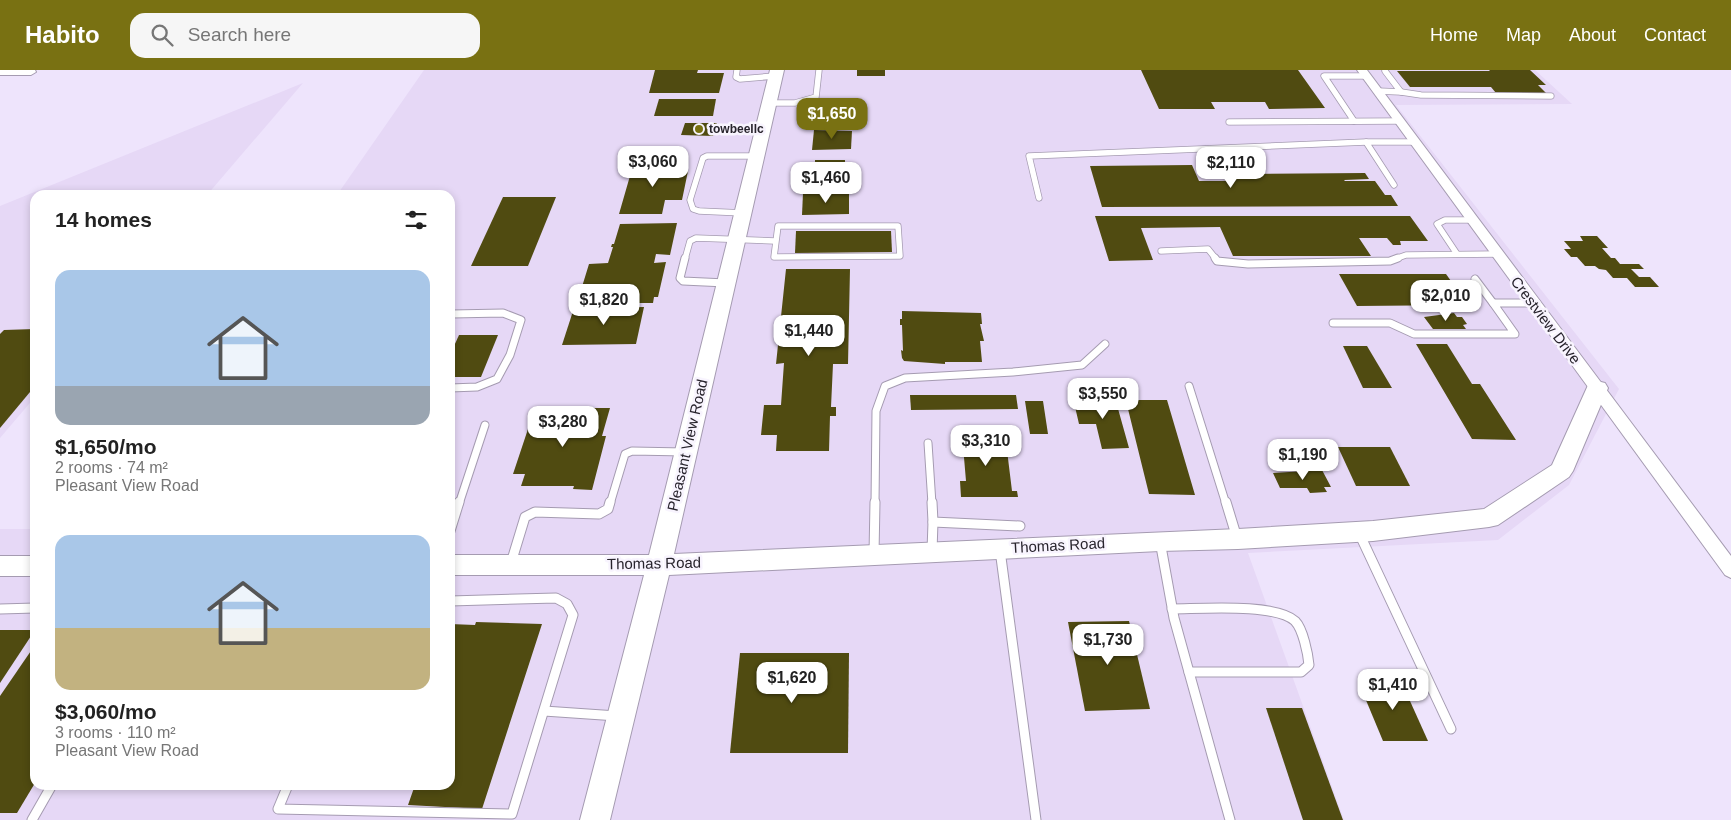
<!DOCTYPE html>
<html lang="en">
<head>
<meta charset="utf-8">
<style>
	:root { --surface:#fff; --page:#f6f6f6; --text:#222; --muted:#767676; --accent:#797112 }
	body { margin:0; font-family:Helvetica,sans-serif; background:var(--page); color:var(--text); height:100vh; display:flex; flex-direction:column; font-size:19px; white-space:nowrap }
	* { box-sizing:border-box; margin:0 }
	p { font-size:16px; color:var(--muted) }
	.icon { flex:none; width:28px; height:28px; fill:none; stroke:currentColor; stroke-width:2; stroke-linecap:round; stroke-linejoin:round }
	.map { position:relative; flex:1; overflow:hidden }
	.sheet { position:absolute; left:30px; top:120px; width:425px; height:600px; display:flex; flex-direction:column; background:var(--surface); border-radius:15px; box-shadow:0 2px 8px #0003 }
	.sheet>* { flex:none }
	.price { position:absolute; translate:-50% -42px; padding:0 11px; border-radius:10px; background:#fff; color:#222; font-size:16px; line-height:32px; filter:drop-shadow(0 1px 2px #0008) }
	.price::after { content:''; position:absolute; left:50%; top:30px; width:15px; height:11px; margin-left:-8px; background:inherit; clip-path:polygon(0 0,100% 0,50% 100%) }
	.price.on { background:var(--accent); color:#fff }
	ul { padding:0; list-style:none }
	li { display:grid; align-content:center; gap:10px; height:265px; padding:0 25px }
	li span { display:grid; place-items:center; height:155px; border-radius:15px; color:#555 }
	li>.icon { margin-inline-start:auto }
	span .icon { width:90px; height:90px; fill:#fffc; stroke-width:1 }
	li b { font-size:21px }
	h2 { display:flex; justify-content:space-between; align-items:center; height:60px; padding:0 25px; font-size:21px }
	header { display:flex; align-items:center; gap:30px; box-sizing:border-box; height:70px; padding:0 25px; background:var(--accent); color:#fff }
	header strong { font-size:24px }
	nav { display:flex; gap:28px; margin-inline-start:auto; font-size:18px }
	.search { width:350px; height:45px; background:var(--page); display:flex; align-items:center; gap:12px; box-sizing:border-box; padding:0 18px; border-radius:15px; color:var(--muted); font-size:19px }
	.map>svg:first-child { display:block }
	.built { fill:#e6d8f6 }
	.building { fill:#504b11 }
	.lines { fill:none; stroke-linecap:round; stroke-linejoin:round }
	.lane-far2-casing { stroke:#a59bb1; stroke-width:7 }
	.lane-far1-casing { stroke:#a59bb1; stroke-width:9 }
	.lane-casing { stroke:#a59bb1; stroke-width:11 }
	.street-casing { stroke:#a59bb1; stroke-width:2 }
	.secondary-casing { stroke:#a59bb1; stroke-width:2 }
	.lane-far2 { stroke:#fff; stroke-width:5.5 }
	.lane-far1 { stroke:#fff; stroke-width:7 }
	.lane { stroke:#fff; stroke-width:9 }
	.street { fill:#fff; fill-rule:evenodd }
	.secondary { fill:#fff; fill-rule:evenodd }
	.poi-dot { fill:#797112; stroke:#f8f4fe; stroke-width:2 }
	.labels { text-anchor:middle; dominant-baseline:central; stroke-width:5; stroke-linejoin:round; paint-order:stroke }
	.far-poi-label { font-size:12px; font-weight:bold; fill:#28242d; stroke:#f8f4fe; text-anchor:start }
	.street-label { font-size:15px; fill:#28242d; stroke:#f8f4fe }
</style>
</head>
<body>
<header>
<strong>Habito</strong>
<div class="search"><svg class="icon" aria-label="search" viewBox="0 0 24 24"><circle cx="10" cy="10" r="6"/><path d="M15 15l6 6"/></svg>Search here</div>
<nav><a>Home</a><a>Map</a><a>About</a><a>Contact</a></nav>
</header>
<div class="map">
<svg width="1731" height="750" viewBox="0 0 1731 750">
	<rect width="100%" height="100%" fill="#eee4fc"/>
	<!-- built -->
	<g class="built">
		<path d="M424,0h1111l37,34 -176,1 223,284 -50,96 -71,55 -250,13 96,267h-1344v-291h35v256h415v-590h-113z"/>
		<path d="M303,13l-96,112h-172v202l-35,41v-232z"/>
	</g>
	<!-- building -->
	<g class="building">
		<path d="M655,0h43l-1,3h27l-5,20h-70z"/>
		<rect x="857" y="0" width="28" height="6"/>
		<path d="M1141,0h157l27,38 -56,1 -4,-7h-54l4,7h-56z"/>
		<path d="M1489,0h41l16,15h-8l8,8h-50l-5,-6h-81l-13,-16h93z"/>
		<path d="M659,29h57l-3,17h-59z"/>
		<path d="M859,32v10h-6l2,5 -3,-1v4h-32l1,-11h-2l2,-6z"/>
		<path d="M685,53h32l-4,13 -32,-1z"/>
		<path d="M814,60l38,1 -1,18 -39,1z"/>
		<path d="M815,90h30v17h4v7h-40l1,-7h5z"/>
		<path d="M634,92h41l-2,9h15l-6,29h-17l-3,14h-43z"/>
		<path d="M1192,95l7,16h27l-2,-4 19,-1 -1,-2 123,-1 4,6 -25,1 1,1h30l10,14h6l7,11 -296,1 -12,-41z"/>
		<path d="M849,122v22l-47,1 1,-22z"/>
		<path d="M503,127h53l-28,69h-57z"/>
		<path d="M1095,146h315l18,25h-28l1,4h-8l-6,-7h-28l12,18h-138l-13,-29 -79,1 12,32 -44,1z"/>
		<path d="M677,153l-7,32 -14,-1 -2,9 12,-1 -8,35h-4l-1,6h-76l12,-39 19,-1 5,-16h-2l1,-3h2l6,-20z"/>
		<path d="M796,161h95l1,21 -97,1z"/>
		<path d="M1580,166h17l11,12h-6l9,10h4l5,6h19l5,5h-13l8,8h11l9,10h-24l-8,-9h-14l-7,-8 -7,-1 -4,-3h-10l-8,-9h-6l-7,-8h7l-7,-8h19z"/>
		<path d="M786,199h64l-2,95h-15l-2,43h5v9h-6l-1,35h-53l1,-16h-16l3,-30h17l3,-42 -8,1z"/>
		<path d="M1339,204h107l22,31 -111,1z"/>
		<path d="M644,237l-8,37 -74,1 12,-37z"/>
		<path d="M902,241l79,2 1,11h-2l4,17h-4l2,21h-37v2l-41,-3 -2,-3 -1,-8 2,1 -1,-26h-2v-6h2z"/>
		<path d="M1454,243l3,4h5l5,7 -4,1 3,4h-33l-9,-12z"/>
		<path d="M35,259v57l-35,42v-94l4,-4z"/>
		<path d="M459,265h39l-17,42h-31v-22z"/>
		<path d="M1416,274h31l25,40h8l36,56 -44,-1z"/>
		<path d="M1343,276h24l25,42h-29z"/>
		<path d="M910,325h106l2,14 -107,1z"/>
		<path d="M1073,328h42l14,50 -27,1 -6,-25h-17z"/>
		<path d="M1126,328h5l1,2h35l28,95 -46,-1 -22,-89h-4l-1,-5h5z"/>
		<path d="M1025,331h18l5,33h-18z"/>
		<path d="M535,338h75l-8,28h4l-14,54 -19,-1 1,-3h-53l4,-12h-12z"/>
		<path d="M962,364h43l7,57h5l1,6h-57l-1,-16h6z"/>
		<path d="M1338,377h52l20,39h-54z"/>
		<path d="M1322,400l9,17h-7l3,5 -17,1 -3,-5h-27l-7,-15z"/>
		<path d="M1129,551l21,88 -65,2 -17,-89z"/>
		<path d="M476,552l66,2 -60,185 -74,-4 7,-20h35v-91l5,-14h-5v-56l25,1z"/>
		<path d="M0,560h35l-35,53z"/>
		<path d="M35,575v138l-18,30h-17v-117z"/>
		<path d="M740,583h109l-1,100h-118z"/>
		<path d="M1358,611h43l27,60h-45z"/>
		<path d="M1266,638h36l41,112h-40z"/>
	</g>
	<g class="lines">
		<defs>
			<g id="lane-far2">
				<path d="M737,0l-1,7 4,2 35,-3"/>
				<path d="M1378,21l23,1 -16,-21"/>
				<path d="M1401,22l20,3 130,1"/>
				<path d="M769,33h26l21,-6 3,-27"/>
				<path d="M1354,51l-30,-45h42"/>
				<path d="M1229,52l170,-1"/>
				<path d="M1394,115l-28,-43h49"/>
				<path d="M1039,128l-10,-42 337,-14"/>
				<path d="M743,143l-44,-2 -6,-2 -3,-9 13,-42 4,-2h49"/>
				<path d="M778,156h120l2,30 -126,1z"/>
				<path d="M1161,181l47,-2 8,10"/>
				<path d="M1457,184l-20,-30 8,-4h27"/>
				<path d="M685,189l5,-18 6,-3 79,3"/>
				<path d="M1395,189l11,-4 92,-1"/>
			</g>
			<g id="lane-far1">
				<path d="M685,188l-5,20 3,3 43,2"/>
				<path d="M1215,188l2,3 31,3 142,-3 8,-3"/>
				<path d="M1475,209l18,24"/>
				<path d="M450,246l2,-2 51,-1 18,7 -11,35 -13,24 -20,8 -27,1"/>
				<path d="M1333,253h57l24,11h101l-22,-31h41"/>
				<path d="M1189,316l37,118"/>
				<path d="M928,373l4,61"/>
				<path d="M459,434l26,-79"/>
				<path d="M610,434l15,-50 7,-3 53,1"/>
				<path d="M875,434l1,-93 9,-25 20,-8 108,-6 69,-7 23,-21"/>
			</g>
			<g id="lane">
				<path d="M932,432l1,20 87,4"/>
				<path d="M1226,432l11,36"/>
				<path d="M450,461l9,-29"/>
				<path d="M1359,463l92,196"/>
				<path d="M1160,471l14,77 56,202"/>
				<path d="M1000,480l36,270"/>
				<path d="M932,481l1,-29"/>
				<path d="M874,484l1,-52"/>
				<path d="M511,493l14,-46 10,-5 64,2 9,-5 2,-7"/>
				<path d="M0,539l35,-1"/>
				<path d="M1172,539c28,0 103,-6 123,12 8,8 13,33 14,44l-8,7h-112"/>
				<path d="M544,641l73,5"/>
				<path d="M288,715l-10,24 234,5 61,-199 -6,-11 -11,-6 -106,3"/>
				<path d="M32,750l20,-35"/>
			</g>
			<g id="street">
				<path d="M0,0h35l1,2 -5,3h-31z"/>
				<path d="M1357,0h10l364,486v22l-6,-3z"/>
			</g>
			<g id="secondary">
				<path d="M770,0h14l-110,484 564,-25 135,-8 111,-12 68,-44 37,-82 8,-2 8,2 3,5 -35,83 -4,6 -71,48 -9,2 -116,14 -135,8 -78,2 -491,24 -59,245h-30l64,-245h-194v-20h199z"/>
				<rect x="0" y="486" width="35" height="20"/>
			</g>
		</defs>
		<!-- lane-far2 casing -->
		<use href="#lane-far2" class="lane-far2-casing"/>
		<!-- lane-far1 casing -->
		<use href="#lane-far1" class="lane-far1-casing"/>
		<!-- lane casing -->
		<use href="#lane" class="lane-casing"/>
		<!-- street casing -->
		<use href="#street" class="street-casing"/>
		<!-- secondary casing -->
		<use href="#secondary" class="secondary-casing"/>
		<!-- lane-far2 -->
		<use href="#lane-far2" class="lane-far2"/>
		<!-- lane-far1 -->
		<use href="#lane-far1" class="lane-far1"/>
		<!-- lane -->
		<use href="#lane" class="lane"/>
		<!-- street -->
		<use href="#street" class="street"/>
		<!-- secondary -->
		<use href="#secondary" class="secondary"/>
	</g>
	<!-- markers -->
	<circle class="poi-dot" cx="699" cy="59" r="5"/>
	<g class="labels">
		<!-- far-poi labels -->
		<g class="far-poi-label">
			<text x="709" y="59">towbeellc</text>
		</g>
		<!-- street labels -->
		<g class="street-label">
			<text transform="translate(1546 250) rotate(53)">Crestview Drive</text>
			<text transform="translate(687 375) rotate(-77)">Pleasant View Road</text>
			<text transform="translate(1058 475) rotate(-3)">Thomas Road</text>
			<text transform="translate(654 493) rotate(-1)">Thomas Road</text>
		</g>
	</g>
</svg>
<b class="price on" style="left:832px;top:70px">$1,650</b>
<b class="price" style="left:653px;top:118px">$3,060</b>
<b class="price" style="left:1231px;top:119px">$2,110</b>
<b class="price" style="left:826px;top:134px">$1,460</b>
<b class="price" style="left:1446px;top:252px">$2,010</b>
<b class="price" style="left:604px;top:256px">$1,820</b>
<b class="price" style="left:809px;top:287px">$1,440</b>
<b class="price" style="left:1103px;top:350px">$3,550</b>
<b class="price" style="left:563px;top:378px">$3,280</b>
<b class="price" style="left:986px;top:397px">$3,310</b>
<b class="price" style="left:1303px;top:411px">$1,190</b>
<b class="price" style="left:1108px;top:596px">$1,730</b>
<b class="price" style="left:792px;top:634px">$1,620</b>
<b class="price" style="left:1393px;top:641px">$1,410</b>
<section class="sheet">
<h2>14 homes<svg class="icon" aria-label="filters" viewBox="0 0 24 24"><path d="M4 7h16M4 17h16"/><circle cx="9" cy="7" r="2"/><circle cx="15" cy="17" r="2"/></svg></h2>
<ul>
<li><span style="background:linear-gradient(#a9c7e8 75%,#9aa5b1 0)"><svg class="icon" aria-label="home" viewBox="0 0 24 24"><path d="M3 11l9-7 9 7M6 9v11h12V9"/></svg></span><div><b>$1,650/mo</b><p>2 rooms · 74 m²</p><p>Pleasant View Road</p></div></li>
<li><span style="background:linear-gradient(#a9c7e8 60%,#c2b280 0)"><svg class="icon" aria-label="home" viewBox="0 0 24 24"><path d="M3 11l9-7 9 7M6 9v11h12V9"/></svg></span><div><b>$3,060/mo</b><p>3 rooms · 110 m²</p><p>Pleasant View Road</p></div></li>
</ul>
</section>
</div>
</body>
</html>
